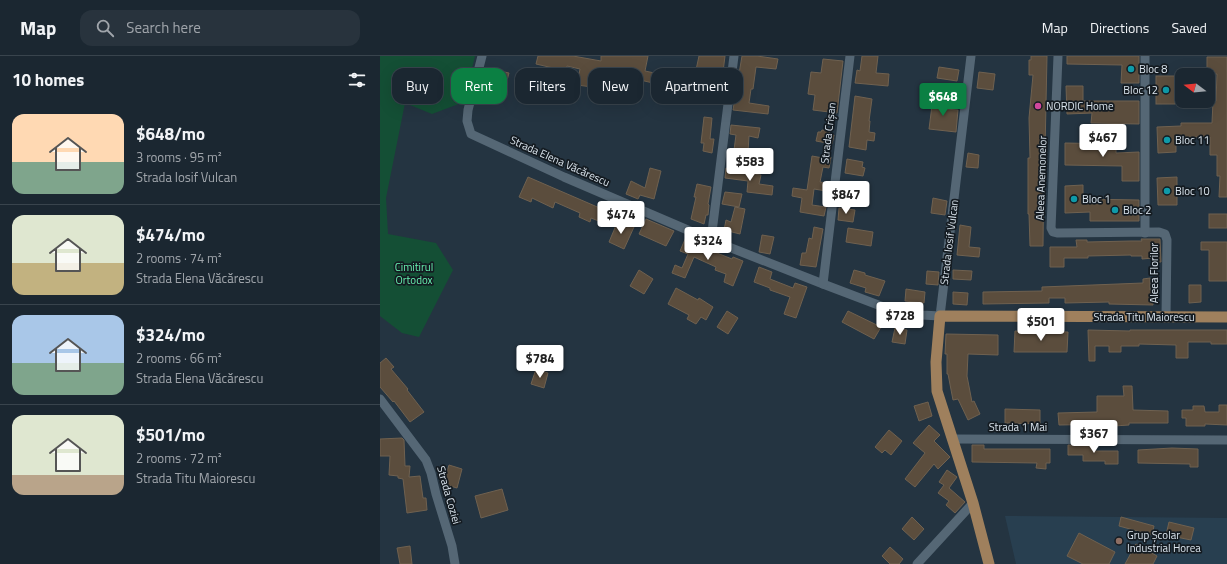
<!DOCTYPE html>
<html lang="en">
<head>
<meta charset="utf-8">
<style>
	:root { --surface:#1b2731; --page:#28333d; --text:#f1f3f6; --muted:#a0a5ab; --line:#39444d; --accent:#0b8043 }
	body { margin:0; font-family:"Titillium Web",sans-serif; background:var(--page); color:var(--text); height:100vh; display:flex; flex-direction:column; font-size:15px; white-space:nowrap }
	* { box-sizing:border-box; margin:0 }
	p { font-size:13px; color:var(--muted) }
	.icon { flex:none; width:22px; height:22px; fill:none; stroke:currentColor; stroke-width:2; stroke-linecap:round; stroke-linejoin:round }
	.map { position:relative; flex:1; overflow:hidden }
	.panel { display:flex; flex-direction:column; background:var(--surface); width:380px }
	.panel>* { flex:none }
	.top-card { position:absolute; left:12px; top:12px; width:380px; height:36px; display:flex; gap:8px }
	.needle { width:26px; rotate:286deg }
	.tools { position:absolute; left:795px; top:12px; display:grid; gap:8px }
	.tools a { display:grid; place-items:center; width:40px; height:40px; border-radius:8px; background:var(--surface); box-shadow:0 4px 16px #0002,0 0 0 1px var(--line); font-size:20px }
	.price { position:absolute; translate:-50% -34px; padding:0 9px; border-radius:4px; background:#fff; color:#222; font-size:13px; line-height:26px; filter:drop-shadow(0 1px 2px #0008) }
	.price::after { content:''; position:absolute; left:50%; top:24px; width:12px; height:9px; margin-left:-6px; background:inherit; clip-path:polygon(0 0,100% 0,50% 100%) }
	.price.selected { background:var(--accent); color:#fff }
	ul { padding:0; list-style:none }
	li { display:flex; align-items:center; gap:12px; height:100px; padding:0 12px }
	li+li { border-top:1px solid var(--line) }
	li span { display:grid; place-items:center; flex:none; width:112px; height:80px; border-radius:12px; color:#555 }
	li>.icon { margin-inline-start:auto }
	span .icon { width:48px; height:48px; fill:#fffc; stroke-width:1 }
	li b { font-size:17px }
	h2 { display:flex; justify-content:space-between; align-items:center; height:48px; padding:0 12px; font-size:17px }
	.chip { padding:0 14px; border-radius:12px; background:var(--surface); box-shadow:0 4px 16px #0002,0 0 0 1px var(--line); font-size:14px; line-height:36px }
	.chip.selected { background:var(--accent); color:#fff }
	header { display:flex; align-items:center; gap:24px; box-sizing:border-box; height:56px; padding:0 20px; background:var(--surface); border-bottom:1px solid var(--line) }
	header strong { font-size:19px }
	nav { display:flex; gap:22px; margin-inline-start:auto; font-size:14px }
	.search { width:280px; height:36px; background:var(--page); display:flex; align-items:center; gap:10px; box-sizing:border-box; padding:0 14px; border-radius:12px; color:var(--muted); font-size:15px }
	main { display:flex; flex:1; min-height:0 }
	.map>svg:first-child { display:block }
	.built { fill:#283f50 }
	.green { fill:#144f35 }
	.building { fill:#5b4d3d; stroke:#6f6150 }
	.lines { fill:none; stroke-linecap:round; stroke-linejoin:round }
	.minor { stroke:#556775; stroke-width:9 }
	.major { stroke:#9f805d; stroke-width:11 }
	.culture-dot { fill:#0f9aa8; stroke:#141b21; stroke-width:1.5 }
	.hotel-dot { fill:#d1479c; stroke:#141b21; stroke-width:1.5 }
	.education-dot { fill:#8d6e63; stroke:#141b21; stroke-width:1.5 }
	.labels { text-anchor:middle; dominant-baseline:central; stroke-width:3.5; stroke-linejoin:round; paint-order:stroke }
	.poi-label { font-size:11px; fill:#dae4ed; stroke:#141b21; text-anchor:start }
	.street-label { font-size:11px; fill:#dae4ed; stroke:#141b21 }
	.park-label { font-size:11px; fill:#68f2b1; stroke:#141b21 }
</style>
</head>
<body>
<header>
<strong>Map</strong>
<div class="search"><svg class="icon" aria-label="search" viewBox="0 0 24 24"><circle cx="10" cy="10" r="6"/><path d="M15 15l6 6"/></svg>Search here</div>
<nav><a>Map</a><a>Directions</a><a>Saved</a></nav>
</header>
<main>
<section class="panel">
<h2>10 homes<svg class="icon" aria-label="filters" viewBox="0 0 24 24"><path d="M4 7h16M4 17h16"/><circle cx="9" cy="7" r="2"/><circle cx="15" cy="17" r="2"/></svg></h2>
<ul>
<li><span style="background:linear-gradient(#ffd9b3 60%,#7fa58c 0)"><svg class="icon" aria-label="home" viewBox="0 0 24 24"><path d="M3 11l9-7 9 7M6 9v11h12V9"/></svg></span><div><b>$648/mo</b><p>3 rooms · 95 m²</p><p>Strada Iosif Vulcan</p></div></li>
<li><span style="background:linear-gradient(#dfe7d0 60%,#c2b280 0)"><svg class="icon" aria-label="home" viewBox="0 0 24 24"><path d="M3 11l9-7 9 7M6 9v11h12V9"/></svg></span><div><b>$474/mo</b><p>2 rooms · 74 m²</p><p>Strada Elena Văcărescu</p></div></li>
<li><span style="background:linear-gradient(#a9c7e8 60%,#7fa58c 0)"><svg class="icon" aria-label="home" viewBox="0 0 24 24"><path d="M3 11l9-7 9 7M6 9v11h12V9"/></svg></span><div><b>$324/mo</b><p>2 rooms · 66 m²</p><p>Strada Elena Văcărescu</p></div></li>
<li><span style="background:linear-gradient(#dfe7d0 75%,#b9a48a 0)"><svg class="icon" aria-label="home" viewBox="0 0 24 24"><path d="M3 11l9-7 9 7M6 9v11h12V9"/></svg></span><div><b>$501/mo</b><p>2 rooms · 72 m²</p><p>Strada Titu Maiorescu</p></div></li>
</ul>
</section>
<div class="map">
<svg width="847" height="508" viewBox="0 0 847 508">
	<rect width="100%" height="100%" fill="#243441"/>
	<!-- built -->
	<path class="built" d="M625,460l222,2v46h-211z"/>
	<!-- green -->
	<path class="green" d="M0,0h95l-11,46 -32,12 -27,-11 -19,95 2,36 48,9 17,27 -34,67 -17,-4 -22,-17z"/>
	<!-- building -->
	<g class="building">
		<path d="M158,0h35l28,5v-5h47l-3,15 19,4 -2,10 -22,-5 -1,4 -45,-9 -2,12 -15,-2 3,-16 -13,-3 -1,5 -30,-7z"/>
		<path d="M319,0h26l-3,24 2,1 -2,15 -20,-3 1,-9 9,2 2,-13 -18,-3z"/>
		<path d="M362,0h15l21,3 -2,10 -20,-2 -3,22h-2l-2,14 20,3 -1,8 -35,-4z"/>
		<path d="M482,0h16l-2,17 13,1 -1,12 -33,-3 2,-13 3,1z"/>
		<path d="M651,0h16l-2,95h-1l-1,95h-13l-1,-32h-1v-56h2l-1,-40 4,-43h-4v-15h2z"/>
		<path d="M687,0h72v27h-18l1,-18 -55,-1z"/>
		<path d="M827,1h20v140h-8l1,-21h-3v-21h-7v-18h-34v15l-18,1 -1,-26 24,-1v-3h31l1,-22h3l1,-27h-10z"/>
		<path d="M443,3l20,2 -6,52 -24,-3 2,-15 -7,-1 3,-22 10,1z"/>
		<path d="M559,11l20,3 -2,11 -20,-3z"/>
		<path d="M111,13l18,4 -5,18 -22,-5 2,-9 5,1z"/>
		<path d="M599,16l16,2 -2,16 -16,-2z"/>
		<rect x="776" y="20" width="19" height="28"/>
		<path d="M686,30h17v15h56v23l-48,-1 1,-10 -25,1z"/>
		<path d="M475,40l17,3 -3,22h1l-1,11 6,1 -1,8 -7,-1 -1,10 -17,-3z"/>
		<path d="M553,42l14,2 -2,9 13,1 -2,22 -27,-3z"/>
		<path d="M324,61l8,1 -2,21h4l-2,14 -9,-2 1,-8h-3z"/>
		<path d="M351,69l29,3 -2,10 -9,-2 -1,16 -14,-2 2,-15 -6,-1z"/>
		<path d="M442,74l8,1 -1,3 5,1 -2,9 -16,-3 2,-9h3z"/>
		<path d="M685,87l51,1v9l23,-1v29h-17v-15l-57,-1z"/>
		<path d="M588,97l11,2 -1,13 -12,-1z"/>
		<path d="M432,100l11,2v-2l8,1 -2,11 -6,-1 -3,15 7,1 -1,8 -12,-2 -2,16 14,2 -2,9 -24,-4 2,-14 -10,-2 1,-8 14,2z"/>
		<path d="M467,103l16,3 -1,5 3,1 -2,8 -18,-3z"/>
		<path d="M270,112l11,3 -7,28 -14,-4 -2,4 -12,-5 5,-13 14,7z"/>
		<path d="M346,112l12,2v2l23,3 -2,9 14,2 -1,9 -25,-3 1,-11 -23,-3z"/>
		<path d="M148,121l74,32 1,-2 12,5 -6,13 -18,-7 -1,4 -11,-5 1,-4 -25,-11 -2,6 -21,-10 -1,4 -12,-5z"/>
		<path d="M797,121v28h-19l-1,-27z"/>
		<path d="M317,128l14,3 -3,17 1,1 -1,10h-2l-2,9 -13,-5 5,-22h-2z"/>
		<path d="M703,129v14l56,1v21h-49v-9l-25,1v-27z"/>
		<path d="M345,136l17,2 -3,13 -17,-3z"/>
		<path d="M553,142l14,3 -2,14 -14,-2z"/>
		<path d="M355,151l10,2 -5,25 -16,-4 2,-10 5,2z"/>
		<path d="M459,152l16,2 -2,12 -15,-2z"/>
		<rect x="829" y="158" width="18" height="14"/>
		<path d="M266,163l28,12 -8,15 -27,-12z"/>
		<path d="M237,167l7,4 2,-3 8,3 -10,22 -15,-7z"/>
		<path d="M580,169l11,2 -2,20 11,1 -1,9 -22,-2z"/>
		<path d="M434,171l9,2 -7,38 -16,-2 2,-12h4l3,-15 3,1z"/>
		<path d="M468,172l25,4 -2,14 -25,-4z"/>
		<path d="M382,179l12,2 -4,17 -11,-2z"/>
		<path d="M306,181l22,9 -1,3 25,10 1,-2 10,4 -10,25 -9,-4 2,-8 -11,-4 1,-3 -22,-10 -9,21 -13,-5 3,-8 7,3 6,-14 -8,-3z"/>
		<path d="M761,183h19l1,23h-8v-4l-11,1v-3h-11v-1l-43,1v2h-24v9h-14v-20h27l-1,-7h11v2l44,-1h11z"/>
		<path d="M821,186h26v39h-18v-31h-8z"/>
		<path d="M379,211l13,5 -2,7 23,9 2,-5 12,4 -11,31 -12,-4 6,-17 -20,-7v-2l-16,-6z"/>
		<path d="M259,214l14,9 -9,15 -14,-8z"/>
		<path d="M474,214l11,3v2l20,6 -6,15 -14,-4 1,-4 -16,-5z"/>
		<path d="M573,214l19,1 -1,9 -18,-1z"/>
		<path d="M547,215l12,1 -1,13 -12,-1z"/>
		<path d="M770,222v12h3v15l-44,-1v-2l-44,1v-5h-16v5l-66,1v-12l59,-1v-4l101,-4v-4z"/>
		<path d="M809,229h12v17l-12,1z"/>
		<path d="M296,232l22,12 1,-2 14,9 -7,13 -5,-3 -5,7 -9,-5 2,-4 -21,-11z"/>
		<path d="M526,233l19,3 -1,11 -19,-2z"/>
		<path d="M573,236l15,1 -1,12 -14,-1z"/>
		<path d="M347,255l11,7 -10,16 -11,-7z"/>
		<path d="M468,255l33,16 -7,12 -32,-17z"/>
		<path d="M515,272l12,2 -2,14 -13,-2z"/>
		<path d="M708,274l42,1v-1h97v14h-16v-2h-23v16h-12v-13l-37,-1v2h-18v6h-12v-6h-14v15h-6z"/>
		<path d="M635,275l53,1 -1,20h-53z"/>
		<path d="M566,278l52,1v20l-30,-1 -1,22 5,26 2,-1 6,13 -12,6 -10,-21 -5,1 -5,-26h-1v-20h-2z"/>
		<path d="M6,302l8,9 -3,2 17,20 -1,1 17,22 -14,10 -16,-21 -1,1 -13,-15v-24z"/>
		<path d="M156,313l12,4 -4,15 -13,-4z"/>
		<path d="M743,330h9l1,24 35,1v12h-39v2l-15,1v-2l-55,1 -1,-12 39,-1v-16h27z"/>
		<path d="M548,346l4,14 -13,5 -5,-15z"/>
		<path d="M839,349h8v20l-22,-1v2h-19v-8h-4v-8h11v-4h11l1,6h14z"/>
		<path d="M625,353l35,1v14l-35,-1z"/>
		<path d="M549,369l11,10 -6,6 16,16 -12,12 -4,-5 -19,23 -10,-8 20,-26 -12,-10z"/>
		<path d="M509,374l13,11 -11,14 -6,-5 -3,3 -7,-6z"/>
		<path d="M22,382l2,2 1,26h5l-1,11 11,-1 3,22h3l1,12 -20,3 -4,-34 -5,-1v-2l-9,-1 1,-19h-10v-17z"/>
		<path d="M592,389h12v4h66v14h-4v6l-10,-1 1,-5 -65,-1z"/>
		<path d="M688,389l27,1v5h23v13h-13v-3h-22v-6h-15z"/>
		<path d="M792,392l26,1v18h-8v-3l-52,-1v-13z"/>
		<path d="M69,409l13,4 -5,19 -14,-4z"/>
		<path d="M567,414l10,7 -8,11 16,14 -10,11 -9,-8 3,-4 -11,-8 6,-8 -5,-3z"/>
		<path d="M122,433l6,21 -27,8 -6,-22z"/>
		<path d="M532,461l12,12 -10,11 -12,-11z"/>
		<path d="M741,461l33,9 -2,9 -33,-9z"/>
		<path d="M789,466l25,6 -3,12 -25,-5z"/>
		<path d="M699,477l36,19 -6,12h-26l-16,-8z"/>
		<path d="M756,488l21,12 -4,8h-28z"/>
		<path d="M30,490l2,18h-12l-3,-16z"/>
		<path d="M510,491l13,12 -4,5h-9l-8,-8z"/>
	</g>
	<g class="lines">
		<!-- minor -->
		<g class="minor">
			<path d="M102,0l-14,54 -1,11 4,13 93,43 147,63 112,44 71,27 28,4 18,1 31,-260"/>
			<path d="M678,0l-7,172 2,4 4,1 102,-1 6,2 2,6 -1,77"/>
			<path d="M765,0v177"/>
			<path d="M331,184l23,-184"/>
			<path d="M443,228l27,-228"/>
			<path d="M0,343l46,61 5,13 5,21 16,52 3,18"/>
			<path d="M573,383l274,1"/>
			<path d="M537,508l56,-61"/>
		</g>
		<!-- major -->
		<path class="major" d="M609,508l-16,-61 -36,-112 -1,-29 4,-46 287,1"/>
	</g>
	<!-- markers -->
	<g class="culture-dot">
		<circle cx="751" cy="13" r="4"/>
		<circle cx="786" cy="34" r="4"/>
		<circle cx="787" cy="84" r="4"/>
		<circle cx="787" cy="135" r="4"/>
		<circle cx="694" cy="143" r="4"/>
		<circle cx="735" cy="154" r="4"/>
	</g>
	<circle class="hotel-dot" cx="658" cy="50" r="4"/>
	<circle class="education-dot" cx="739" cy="485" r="4"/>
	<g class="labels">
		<!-- poi labels -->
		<g class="poi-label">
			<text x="759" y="13">Bloc 8</text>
			<text x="778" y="34" text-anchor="end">Bloc 12</text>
			<text x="666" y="50">NORDIC Home</text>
			<text x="795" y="84">Bloc 11</text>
			<text x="795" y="135">Bloc 10</text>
			<text x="702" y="143">Bloc 1</text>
			<text x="743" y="154">Bloc 2</text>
			<text x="747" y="479">Grup Școlar<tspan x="747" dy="13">Industrial Horea</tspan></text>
		</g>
		<!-- street labels -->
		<g class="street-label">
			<text transform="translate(448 77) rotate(-83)">Strada Crișan</text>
			<text transform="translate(180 105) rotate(24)">Strada Elena Văcărescu</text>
			<text transform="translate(661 122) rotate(-88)">Aleea Anemonelor</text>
			<text transform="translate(569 186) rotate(-83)">Strada Iosif Vulcan</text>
			<text transform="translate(774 217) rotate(-90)">Aleea Florilor</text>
			<text x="764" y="261">Strada Titu Maiorescu</text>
			<text x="638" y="371">Strada 1 Mai</text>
			<text transform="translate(69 439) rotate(74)">Strada Coziei</text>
		</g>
		<!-- park labels -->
		<g class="park-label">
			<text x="34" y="211">Cimitirul<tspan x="34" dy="13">Ortodox</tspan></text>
		</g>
	</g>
</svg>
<div class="tools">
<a><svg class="needle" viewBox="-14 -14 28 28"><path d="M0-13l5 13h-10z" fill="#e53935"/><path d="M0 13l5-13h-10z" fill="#a0a5ab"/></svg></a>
</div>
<b class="price selected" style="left:563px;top:61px">$648</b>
<b class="price" style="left:723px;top:102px">$467</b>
<b class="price" style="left:370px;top:126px">$583</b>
<b class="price" style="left:466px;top:159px">$847</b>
<b class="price" style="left:241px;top:179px">$474</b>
<b class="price" style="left:328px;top:205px">$324</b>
<b class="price" style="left:520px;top:280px">$728</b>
<b class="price" style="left:661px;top:286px">$501</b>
<b class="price" style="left:160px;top:323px">$784</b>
<b class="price" style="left:714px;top:398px">$367</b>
<div class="top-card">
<a class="chip">Buy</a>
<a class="chip selected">Rent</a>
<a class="chip">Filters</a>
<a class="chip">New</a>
<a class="chip">Apartment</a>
</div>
</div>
</main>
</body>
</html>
